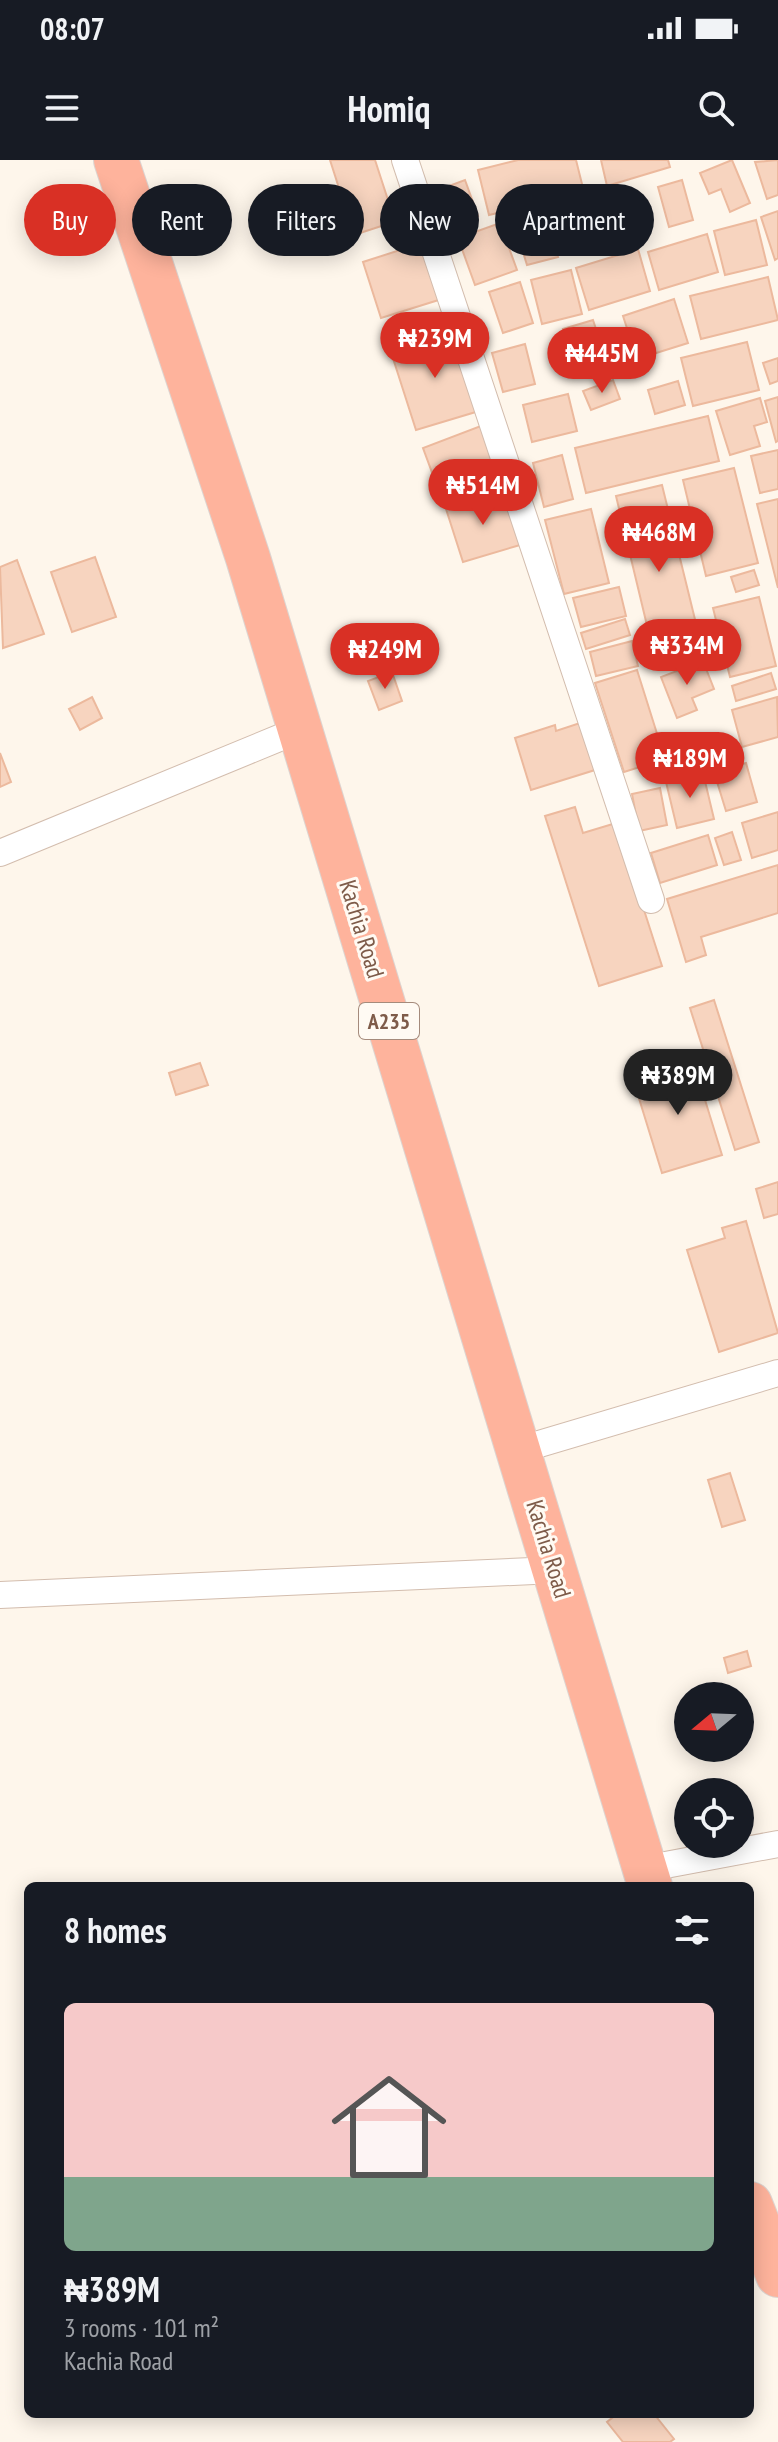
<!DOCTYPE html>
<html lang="en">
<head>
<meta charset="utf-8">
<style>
	:root { --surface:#171b24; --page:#20242c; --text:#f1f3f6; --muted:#9ea1a6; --accent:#d93025 }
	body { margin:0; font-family:"PT Sans Narrow",sans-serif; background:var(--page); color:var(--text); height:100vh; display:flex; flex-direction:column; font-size:30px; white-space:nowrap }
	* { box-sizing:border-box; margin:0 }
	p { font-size:26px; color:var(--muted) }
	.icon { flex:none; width:44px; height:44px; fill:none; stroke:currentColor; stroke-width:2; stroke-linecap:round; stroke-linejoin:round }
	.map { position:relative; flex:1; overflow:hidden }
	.sheet { position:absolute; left:24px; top:1722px; width:730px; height:536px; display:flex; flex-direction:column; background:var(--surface); border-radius:12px; box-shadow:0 4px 20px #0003 }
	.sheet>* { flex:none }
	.hud { position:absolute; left:24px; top:24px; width:730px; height:72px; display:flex; gap:16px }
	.needle { width:52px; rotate:251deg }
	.tools { position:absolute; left:674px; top:1522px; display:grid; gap:16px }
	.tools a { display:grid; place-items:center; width:80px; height:80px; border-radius:50%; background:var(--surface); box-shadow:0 4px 20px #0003; font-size:40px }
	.price { position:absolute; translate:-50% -68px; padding:0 18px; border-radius:28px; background:var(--accent); color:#fff; font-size:26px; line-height:52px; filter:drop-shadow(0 2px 4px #0008) }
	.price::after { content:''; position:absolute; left:50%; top:48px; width:24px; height:18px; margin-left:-12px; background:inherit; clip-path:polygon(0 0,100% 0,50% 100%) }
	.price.active { background:#222; color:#fff }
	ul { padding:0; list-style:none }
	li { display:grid; align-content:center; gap:16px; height:424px; padding:0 40px }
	li span { display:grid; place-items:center; height:248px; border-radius:12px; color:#555 }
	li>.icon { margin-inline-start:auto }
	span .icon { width:144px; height:144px; fill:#fffc; stroke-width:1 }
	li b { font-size:34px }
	h2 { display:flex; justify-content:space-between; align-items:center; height:96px; padding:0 40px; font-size:34px }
	.pill { padding:0 28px; border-radius:36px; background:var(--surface); box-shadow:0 4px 20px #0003; font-size:28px; line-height:72px }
	.pill.active { background:var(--accent); color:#fff }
	.status { display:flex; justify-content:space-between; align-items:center; height:56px; padding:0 40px; background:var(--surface); direction:ltr }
	.status svg { height:22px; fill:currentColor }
	header { display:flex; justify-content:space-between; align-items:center; height:104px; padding:0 40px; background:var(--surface); font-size:36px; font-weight:600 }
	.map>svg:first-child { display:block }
	.building { fill:#f7d4bf; stroke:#ecb99d; stroke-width:2 }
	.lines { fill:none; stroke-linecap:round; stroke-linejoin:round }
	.street-casing { stroke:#d3bdae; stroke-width:28 }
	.highway-casing { stroke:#ddd4d0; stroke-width:46 }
	.street { stroke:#fff; stroke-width:26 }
	.highway { stroke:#feb39c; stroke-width:44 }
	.labels { text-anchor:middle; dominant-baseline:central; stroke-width:6; stroke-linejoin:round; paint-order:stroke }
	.shield { fill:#fffaf3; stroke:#a58b7c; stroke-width:2 }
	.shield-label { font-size:22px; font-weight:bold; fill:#7e5b49 }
	.street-label { font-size:24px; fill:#7e5b49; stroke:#fffaf3 }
</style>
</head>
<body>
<div class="status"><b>08:07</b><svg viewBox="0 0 49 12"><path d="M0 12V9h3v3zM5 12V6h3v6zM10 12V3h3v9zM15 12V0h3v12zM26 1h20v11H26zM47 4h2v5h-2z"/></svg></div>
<header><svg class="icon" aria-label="menu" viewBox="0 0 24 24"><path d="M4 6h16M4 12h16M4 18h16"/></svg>Homiq<svg class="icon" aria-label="search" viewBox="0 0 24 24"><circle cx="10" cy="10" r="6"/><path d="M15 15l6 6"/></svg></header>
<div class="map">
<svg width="778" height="2282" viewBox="0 0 778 2282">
	<rect width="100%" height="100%" fill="#fef6eb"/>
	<!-- building -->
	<g class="building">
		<path d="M330,0h45l14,43 23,-7 6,18 -64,21z"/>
		<path d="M518,0h58l8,32 -95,23 -11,-45z"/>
		<path d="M601,0h67l2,7 -63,19z"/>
		<path d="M732,0l18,43 -20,9 -9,-23 -12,5 -9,-21z"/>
		<path d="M778,0v35l-11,4 -12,-37z"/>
		<path d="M465,20l13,36 -27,10 -13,-36z"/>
		<path d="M682,20l11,40 -24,7 -11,-40z"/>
		<path d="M603,40l6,20 -44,14 -7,-21z"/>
		<path d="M545,50l13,47 -31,8 -14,-45z"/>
		<path d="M778,51v47l-3,2 -14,-43z"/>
		<path d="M756,60l11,45 -42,10 -11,-44z"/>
		<path d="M500,63l17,47 -42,15 -17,-47z"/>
		<path d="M707,74l11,38 -59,18 -11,-38z"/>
		<path d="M428,81l17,57 -64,20 -18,-56z"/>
		<path d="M638,89l12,42 -61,19 -13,-42z"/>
		<path d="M571,110l11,44 -40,10 -11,-44z"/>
		<path d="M768,117l10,43 -77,19 -11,-43z"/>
		<path d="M520,122l13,41 -30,10 -14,-41z"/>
		<path d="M674,139l14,44 -51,16 -14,-43z"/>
		<path d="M593,160l15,45 -30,10 -15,-46z"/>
		<path d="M453,169l26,82 -63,19 -26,-81z"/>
		<path d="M747,182l12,48 -66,16 -12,-48z"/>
		<path d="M525,184l10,40 -32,8 -11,-39z"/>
		<path d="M778,198v23l-8,3 -7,-21z"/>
		<path d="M613,220l7,19 -29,11 -8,-19z"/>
		<path d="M678,221l7,24 -30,9 -7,-24z"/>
		<path d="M568,234l9,37 -45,11 -9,-37z"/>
		<path d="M778,237v44l-2,1 -11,-41z"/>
		<path d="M760,238l7,24 -13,4 6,20 -30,9 -14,-44z"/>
		<path d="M708,256l11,45 -133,32 -11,-45z"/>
		<path d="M486,264l21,57 -63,24 -21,-57z"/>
		<path d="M778,290v39l-18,4 -9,-37z"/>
		<path d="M562,295l11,44 -29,8 -11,-44z"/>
		<path d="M734,308l24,95 -52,13 -23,-96z"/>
		<path d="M662,325l41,167 -47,11 -40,-167z"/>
		<path d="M504,331l16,54 -57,17 -17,-53z"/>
		<path d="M778,339v89l-21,-84z"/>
		<path d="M591,349l18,74 -45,11 -19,-74z"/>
		<path d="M95,397l21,60 -44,15 -21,-60z"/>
		<path d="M17,400l27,74 -41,14 -3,-81z"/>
		<path d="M754,410l5,15 -23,7 -5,-15z"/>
		<path d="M619,427l7,29 -45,11 -8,-29z"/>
		<path d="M759,437l17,69 -46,11 -17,-69z"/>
		<path d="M625,459l5,16 -44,14 -5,-16z"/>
		<path d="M632,481l6,25 -42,10 -6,-24z"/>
		<path d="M703,501l11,28 -22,9 5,12 -20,8 -16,-41z"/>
		<path d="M637,510l28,89 -41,13 -29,-89z"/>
		<path d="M392,512l10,29 -23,9 -11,-29z"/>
		<path d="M771,513l5,16 -40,12 -4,-15z"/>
		<path d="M92,537l10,21 -22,12 -11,-21z"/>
		<path d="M777,537l1,40 -36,10 -10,-37z"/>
		<path d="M580,563l15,47 -64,20 -16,-52 40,-13 1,6z"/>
		<path d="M703,576l6,20 -21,5 -5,-19z"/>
		<path d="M0,593l11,29 -11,5z"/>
		<path d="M746,603l11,39 -31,9 -12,-39z"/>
		<path d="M703,613l11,46 -37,9 -11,-46z"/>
		<path d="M660,628l7,37 -28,6 -7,-37z"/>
		<path d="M575,647l8,26 33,-10 46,143 -63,20 -54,-170z"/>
		<path d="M778,652v38l-26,8 -10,-35z"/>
		<path d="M732,672l9,28 -17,5 -9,-27z"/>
		<path d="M708,675l9,30 -57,18 -9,-30z"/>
		<path d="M778,705v48l-77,24 5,18 -20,7 -19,-63z"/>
		<path d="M714,840l45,142 -24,8 -45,-142z"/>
		<path d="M693,901l29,94 -60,18 -29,-94z"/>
		<path d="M200,903l8,22 -32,10 -7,-22z"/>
		<path d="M778,1022v32l-14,4 -8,-29z"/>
		<path d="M746,1061l32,112 -59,19 -32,-102 38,-12 -3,-10z"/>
		<path d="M730,1313l15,47 -23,7 -14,-47z"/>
		<path d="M747,1491l4,15 -23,7 -4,-15z"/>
		<path d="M617,2254h37l20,25 -4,3h-47l-16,-20z"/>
	</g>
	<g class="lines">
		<defs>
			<g id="street">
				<path d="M405,0l246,740"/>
				<path d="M0,693l301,-124"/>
				<path d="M519,1290l259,-77"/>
				<path d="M0,1435l555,-25"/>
				<path d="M644,1709l134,-25"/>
			</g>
			<g id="highway">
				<path d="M116,0l132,398 402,1328"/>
				<path d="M750,2044l28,71"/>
			</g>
		</defs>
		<!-- street casing -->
		<use href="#street" class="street-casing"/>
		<!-- highway casing -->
		<use href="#highway" class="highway-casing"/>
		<!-- street -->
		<use href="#street" class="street"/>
		<!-- highway -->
		<use href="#highway" class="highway"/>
	</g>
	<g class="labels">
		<!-- shield labels -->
		<rect class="shield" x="359" y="843" width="60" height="36" rx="6"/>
		<g class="shield-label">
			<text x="389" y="861">A235</text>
		</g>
		<!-- street labels -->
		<g class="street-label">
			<text transform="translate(362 769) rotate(73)">Kachia Road</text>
			<text transform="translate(549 1389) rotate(73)">Kachia Road</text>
		</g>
	</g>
</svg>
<div class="tools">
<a><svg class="needle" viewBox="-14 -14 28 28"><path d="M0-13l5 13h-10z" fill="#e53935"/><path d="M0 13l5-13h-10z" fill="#9ea1a6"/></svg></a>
<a><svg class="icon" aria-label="locate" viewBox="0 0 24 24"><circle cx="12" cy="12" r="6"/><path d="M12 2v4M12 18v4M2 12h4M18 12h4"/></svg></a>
</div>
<b class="price" style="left:435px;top:220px">₦239M</b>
<b class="price" style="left:602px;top:235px">₦445M</b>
<b class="price" style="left:483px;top:367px">₦514M</b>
<b class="price" style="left:659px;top:414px">₦468M</b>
<b class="price" style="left:687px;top:527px">₦334M</b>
<b class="price" style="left:385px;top:531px">₦249M</b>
<b class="price" style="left:690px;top:640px">₦189M</b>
<b class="price active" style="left:678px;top:957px">₦389M</b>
<div class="hud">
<a class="pill active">Buy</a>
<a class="pill">Rent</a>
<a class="pill">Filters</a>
<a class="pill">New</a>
<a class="pill">Apartment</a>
</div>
<section class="sheet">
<h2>8 homes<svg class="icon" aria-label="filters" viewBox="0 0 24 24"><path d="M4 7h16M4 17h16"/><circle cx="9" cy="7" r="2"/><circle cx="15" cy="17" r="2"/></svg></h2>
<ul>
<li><span style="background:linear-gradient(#f6c9c9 70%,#7fa58c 0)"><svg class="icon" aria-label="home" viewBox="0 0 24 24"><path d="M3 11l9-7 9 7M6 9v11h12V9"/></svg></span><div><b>₦389M</b><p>3 rooms · 101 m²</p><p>Kachia Road</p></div></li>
</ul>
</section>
</div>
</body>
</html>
